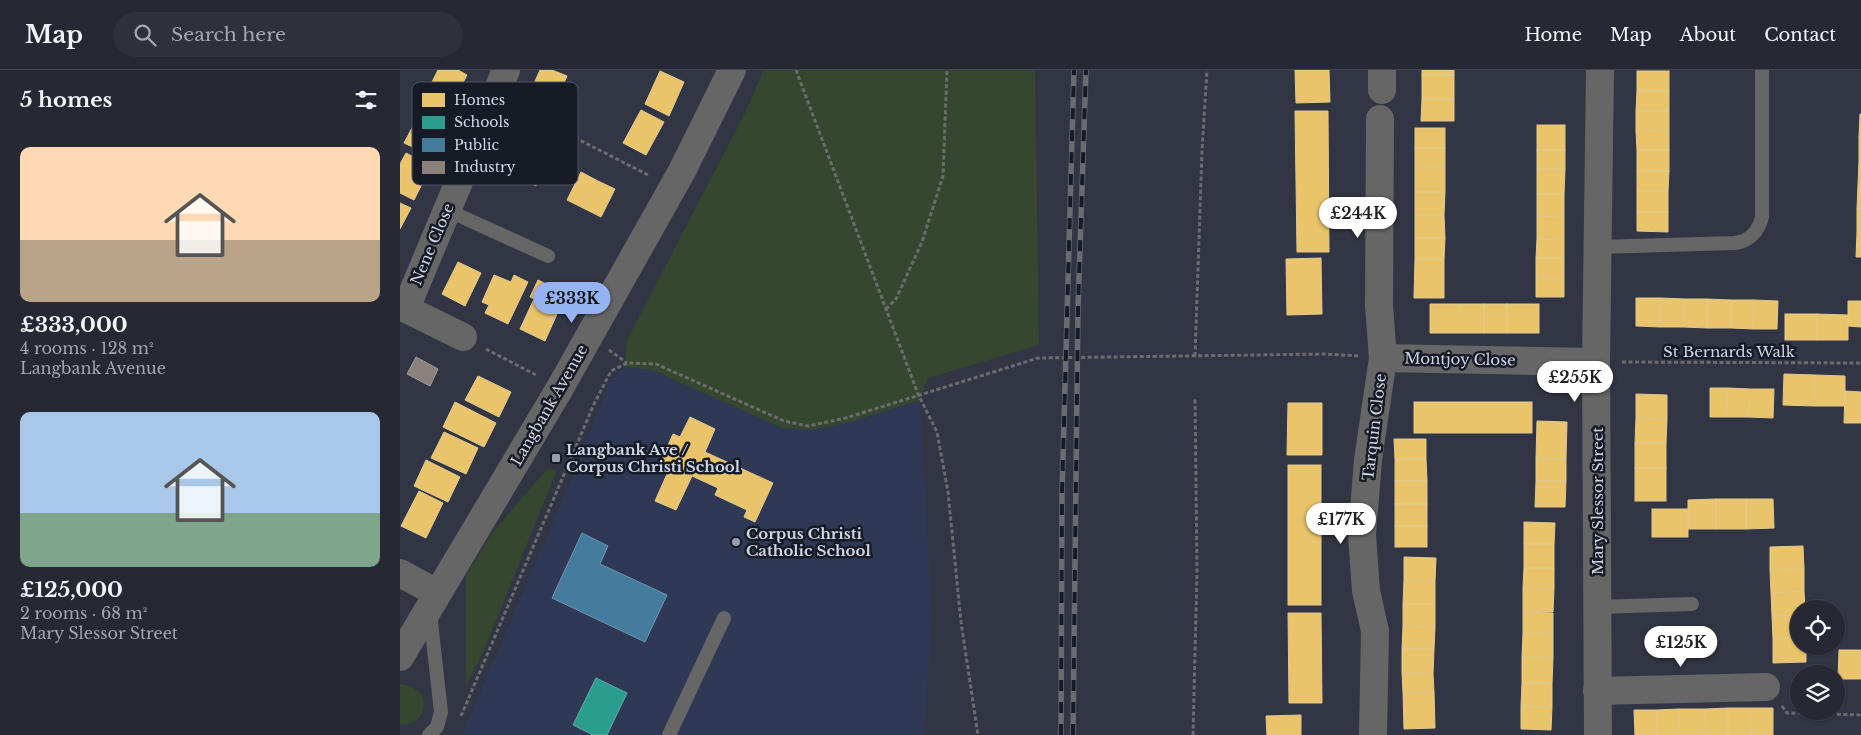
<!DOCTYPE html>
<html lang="en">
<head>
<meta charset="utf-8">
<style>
	:root { --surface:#262833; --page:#2e303b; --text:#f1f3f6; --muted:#a4a6ac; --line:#42444e; --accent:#95b2f1 }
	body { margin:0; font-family:"Libre Baskerville",serif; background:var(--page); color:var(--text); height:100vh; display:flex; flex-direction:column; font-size:19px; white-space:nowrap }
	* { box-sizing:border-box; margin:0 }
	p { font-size:16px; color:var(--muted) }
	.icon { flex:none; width:28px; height:28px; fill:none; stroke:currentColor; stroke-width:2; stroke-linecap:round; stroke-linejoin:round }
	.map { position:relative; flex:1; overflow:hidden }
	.side { display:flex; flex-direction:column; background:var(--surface); width:400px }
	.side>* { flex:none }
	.fabs { position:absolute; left:1390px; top:530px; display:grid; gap:10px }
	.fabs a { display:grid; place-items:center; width:55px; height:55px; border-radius:50%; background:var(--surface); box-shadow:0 1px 4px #0004,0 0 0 1px var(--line); font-size:25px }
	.price { position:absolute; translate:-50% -42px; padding:0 11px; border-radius:18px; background:#fff; color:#222; font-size:16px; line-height:32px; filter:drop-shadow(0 1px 2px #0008) }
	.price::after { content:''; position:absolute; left:50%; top:30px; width:15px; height:11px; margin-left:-8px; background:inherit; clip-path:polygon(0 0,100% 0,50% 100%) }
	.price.active { background:var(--accent); color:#111 }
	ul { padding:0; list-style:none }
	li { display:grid; align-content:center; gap:10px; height:265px; padding:0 20px }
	li span { display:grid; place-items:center; height:155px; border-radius:10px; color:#555 }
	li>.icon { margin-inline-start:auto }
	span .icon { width:90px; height:90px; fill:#fffc; stroke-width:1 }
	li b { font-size:21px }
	h2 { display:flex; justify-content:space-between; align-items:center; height:60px; padding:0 20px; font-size:21px }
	header { display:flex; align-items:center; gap:30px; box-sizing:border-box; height:70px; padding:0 25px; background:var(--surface); border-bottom:1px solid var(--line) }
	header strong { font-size:24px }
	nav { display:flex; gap:28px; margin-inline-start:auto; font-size:18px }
	.search { width:350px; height:45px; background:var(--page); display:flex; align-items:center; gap:12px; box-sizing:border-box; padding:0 18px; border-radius:28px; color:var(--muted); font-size:19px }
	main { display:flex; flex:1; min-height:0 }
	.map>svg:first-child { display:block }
	.built { fill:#2f3955 }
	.green { fill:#35472e }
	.homes { fill:#e9c46a; stroke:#e1c98f }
	.schools { fill:#2a9d8f; stroke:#5caea9 }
	.public { fill:#457b9d; stroke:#6e96b3 }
	.industry { fill:#8a817c; stroke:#9f9a9c }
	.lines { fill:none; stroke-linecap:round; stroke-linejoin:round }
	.path { stroke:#6c6c6e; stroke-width:3; stroke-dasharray:4 2.5; stroke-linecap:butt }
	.service { stroke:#656665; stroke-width:14 }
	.minor { stroke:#656665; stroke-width:28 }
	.tertiary { stroke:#656665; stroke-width:28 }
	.rail-casing { stroke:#696c71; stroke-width:5.5 }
	.rail { stroke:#171b26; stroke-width:4; stroke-dasharray:11; stroke-linecap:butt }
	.poi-dot { fill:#989dad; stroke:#171b26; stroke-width:2 }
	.labels { text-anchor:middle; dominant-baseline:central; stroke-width:5; stroke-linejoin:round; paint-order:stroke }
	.street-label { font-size:15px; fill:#cfd5e5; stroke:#171b26 }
	.poi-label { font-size:15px; font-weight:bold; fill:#cfd5e5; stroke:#171b26; text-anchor:start }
	.key { fill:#171b26; stroke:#4e535f; stroke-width:1 }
	.key-label { font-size:14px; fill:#cfd5e5 }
</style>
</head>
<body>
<header>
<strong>Map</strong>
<div class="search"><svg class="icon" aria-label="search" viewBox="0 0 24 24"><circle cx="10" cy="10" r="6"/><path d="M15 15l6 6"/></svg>Search here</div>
<nav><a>Home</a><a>Map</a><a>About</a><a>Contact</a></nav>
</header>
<main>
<section class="side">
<h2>5 homes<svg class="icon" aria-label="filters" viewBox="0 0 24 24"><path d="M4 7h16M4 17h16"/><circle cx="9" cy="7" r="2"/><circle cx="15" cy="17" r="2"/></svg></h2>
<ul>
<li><span style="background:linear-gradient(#ffd9b3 60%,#b9a48a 0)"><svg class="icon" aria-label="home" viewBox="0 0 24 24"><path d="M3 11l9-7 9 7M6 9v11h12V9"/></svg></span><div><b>£333,000</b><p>4 rooms · 128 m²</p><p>Langbank Avenue</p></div></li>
<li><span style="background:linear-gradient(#a9c7e8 65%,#7fa58c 0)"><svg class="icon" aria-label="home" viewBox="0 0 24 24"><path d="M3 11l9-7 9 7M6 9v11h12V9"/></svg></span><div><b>£125,000</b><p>2 rooms · 68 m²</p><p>Mary Slessor Street</p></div></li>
</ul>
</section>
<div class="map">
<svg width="1461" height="665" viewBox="0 0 1461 665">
	<rect width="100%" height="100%" fill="#323644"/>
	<!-- built -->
	<path class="built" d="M225,297l27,3 195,53 73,-23 12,218 -8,117h-462l115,-269 32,-83z"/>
	<!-- green -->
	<g class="green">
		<path d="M364,0h271l4,275 -111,33 -8,22 -73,23 -38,7 -27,-2 -130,-58 -27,-3 2,-27 117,-225z"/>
		<path d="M147,399l10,1 -73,180 -18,37v-112l28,-44z"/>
		<path d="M0,614c38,5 25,45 0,40z"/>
	</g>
	<!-- homes -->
	<g class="homes">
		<path d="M38,0h20l9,5 -17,33 -25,-12z"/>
		<path d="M140,0h12l15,6 -14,32 -25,-11z"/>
		<path d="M895,0h34l1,32 -34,1z"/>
		<rect x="1022" y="0" width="32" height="5"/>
		<path d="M260,1l24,11 -15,34 -24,-12z"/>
		<rect x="1237" y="1" width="32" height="20"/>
		<rect x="1022" y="5" width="32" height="24"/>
		<path d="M1237,21h32v20h-33z"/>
		<path d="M1022,29h32v22h-33z"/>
		<path d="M22,39l25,12 -17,34 -26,-12z"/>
		<path d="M241,40l23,12 -18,33 -23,-12z"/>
		<path d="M895,41h33l1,141h-32z"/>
		<path d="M1236,41h33v19l-33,1z"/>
		<path d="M1460,44h1v23h-2z"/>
		<rect x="1137" y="55" width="28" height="25"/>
		<rect x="1015" y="58" width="30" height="20"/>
		<path d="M1269,60v20h-32l-1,-19z"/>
		<rect x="1459" y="67" width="2" height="24"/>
		<path d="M1015,78h30v19l-30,-1z"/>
		<path d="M134,80l16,8 -14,28 -16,-9z"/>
		<rect x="1137" y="80" width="28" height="19"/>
		<rect x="1237" y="80" width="32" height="21"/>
		<path d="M6,83l25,13 -17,34 -14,-7v-29z"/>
		<path d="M1459,91h2v24h-3z"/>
		<path d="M1015,96l30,1v25h-30z"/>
		<path d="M1137,99h28l-1,25h-27z"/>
		<path d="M1237,101h32l-1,20h-31z"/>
		<path d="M181,102l17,9 -13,28 -18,-9z"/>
		<path d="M198,111l17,8 -14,28 -16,-8z"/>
		<path d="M1458,115h3v24h-4z"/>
		<rect x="1237" y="121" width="31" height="21"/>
		<path d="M1015,122h30l-1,23h-29z"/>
		<path d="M1137,124h27v23l-27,-1z"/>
		<path d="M0,133l11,5 -11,21z"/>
		<rect x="1457" y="139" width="4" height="24"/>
		<path d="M1237,142h31v20l-31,-1z"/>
		<path d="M1015,145h29l1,23h-30z"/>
		<path d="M1137,146l27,1v23l-27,-1z"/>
		<path d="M1457,163h4v24h-5z"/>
		<path d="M1015,168h30l-1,21h-29z"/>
		<path d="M1137,169l27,1v18h-28z"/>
		<path d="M921,188l1,56 -35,1 -1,-56z"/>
		<path d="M1136,188h28v21l-28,-1z"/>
		<path d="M1015,189h29v39h-30z"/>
		<path d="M58,192l23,11 -16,33 -23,-12z"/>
		<path d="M94,205l17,7 3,-7 14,7 -20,42 -23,-11 4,-8 -7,-3z"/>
		<path d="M1136,208l28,1v18h-28z"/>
		<path d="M138,210l28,14 -21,47 -25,-12 14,-30 -4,-2z"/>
		<path d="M1236,228h25l-1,29 -24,-1z"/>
		<path d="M1261,228l24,1 -1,28h-24z"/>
		<path d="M1285,229h22v29l-23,-1z"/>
		<path d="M1307,229l24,1v28h-24z"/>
		<path d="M1331,230h23l-1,29 -22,-1z"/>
		<path d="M1354,230l24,1 -1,28h-24z"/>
		<path d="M1448,231h13v26l-13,-1z"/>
		<path d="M1030,234h31l1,29h-32z"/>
		<path d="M1061,234h23v29h-22z"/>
		<rect x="1084" y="234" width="23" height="29"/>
		<rect x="1107" y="234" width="32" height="29"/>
		<rect x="1385" y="244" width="32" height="26"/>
		<path d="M1417,244l31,1v25h-31z"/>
		<path d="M1384,304l31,1 -1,31 -31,-1z"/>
		<path d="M1415,305l30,1v30h-31z"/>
		<path d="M78,306l33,16 -12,25 -34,-17z"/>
		<path d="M1310,318h18l-1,29h-17z"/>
		<path d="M1328,318l22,1 -1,28h-22z"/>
		<path d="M1350,319h24l-1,29 -24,-1z"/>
		<path d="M1445,321l16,1v31h-17z"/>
		<path d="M1236,324l31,1v24l-31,-1z"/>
		<path d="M55,332l41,21 -12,24 -41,-20z"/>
		<rect x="1014" y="332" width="118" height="31"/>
		<path d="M888,333h34v52h-35z"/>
		<path d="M290,347l25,12 -10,23 68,31 -18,39 -11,-5 3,-7 -32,-15 3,-7 -26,-12 -16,34 -21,-9 16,-36 -10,-4 12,-27 7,3z"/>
		<path d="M1236,348l31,1 -1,24h-31z"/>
		<path d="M1137,351l30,1 -1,37 -30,-1z"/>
		<path d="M44,362l34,16 -12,26 -35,-16z"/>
		<path d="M994,369h32v20h-31z"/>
		<rect x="1235" y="373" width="31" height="25"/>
		<path d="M1136,388l30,1v22h-30z"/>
		<path d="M995,389h31l1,22h-32z"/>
		<path d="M26,390l34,17 -12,25 -34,-16z"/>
		<rect x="888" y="395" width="33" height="140"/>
		<rect x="1235" y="398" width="31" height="33"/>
		<rect x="995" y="411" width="32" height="23"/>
		<path d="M1136,411h30l-1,26h-30z"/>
		<path d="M19,421l24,12 -17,35 -25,-12z"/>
		<path d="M1316,429v30h-28v-29z"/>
		<rect x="1316" y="429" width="30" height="30"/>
		<path d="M1346,429h27l1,29 -28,1z"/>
		<rect x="995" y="434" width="32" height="22"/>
		<rect x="1252" y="439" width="36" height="28"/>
		<path d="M1124,452l31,1 -1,21h-30z"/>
		<rect x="995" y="456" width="32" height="21"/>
		<rect x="1124" y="474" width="30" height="24"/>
		<path d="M1403,476l1,23 -34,1v-23z"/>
		<path d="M1004,487l32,1 -1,23 -31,-1z"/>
		<path d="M1124,498h30v21l-31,-1z"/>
		<path d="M1404,499v22l-33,2 -1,-23z"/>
		<path d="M1004,510l31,1v23h-32z"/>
		<path d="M1123,518l31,1 -1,23h-30z"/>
		<path d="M1404,521l1,18h-6v6l-27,1 -1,-23z"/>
		<path d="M1003,534h32v23l-32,-1z"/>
		<path d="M1123,542l30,1v21l-30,-1z"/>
		<path d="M888,543h33l1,90h-33z"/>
		<path d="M1399,545v23l-26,1 -1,-23z"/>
		<path d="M1003,556l32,1 -1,22h-32z"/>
		<path d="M1123,563l30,1v24l-31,-1z"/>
		<path d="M1399,568v8h7v16l-33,1v-24z"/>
		<path d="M1002,579h32l-1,25 -31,-1z"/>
		<path d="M1439,580h22v29h-23z"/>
		<path d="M1122,587l31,1 -1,25h-30z"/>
		<path d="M1002,603l31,1 1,18 -31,1z"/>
		<path d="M1122,613h30v24l-31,-1z"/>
		<path d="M1034,622l1,36 -31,1 -1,-36z"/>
		<path d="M1121,636l31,1 -1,23 -30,-1z"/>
		<path d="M1328,638v27h-22l-1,-26z"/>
		<path d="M1328,638h22l1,27h-23z"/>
		<path d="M1350,638h23v27h-22z"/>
		<path d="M1279,639l1,26h-23v-25z"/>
		<path d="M1279,639h26l1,26h-26z"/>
		<path d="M1234,640h23v25h-22z"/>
		<path d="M901,645v20h-34l-1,-19z"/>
	</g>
	<!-- schools -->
	<path class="schools" d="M196,608l31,15 -20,42h-14l-20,-10z"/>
	<!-- public -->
	<path class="public" d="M182,463l26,13 -8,18 67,31 -22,47 -93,-44z"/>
	<!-- industry -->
	<path class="industry" d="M16,287l22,12 -8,17 -23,-12z"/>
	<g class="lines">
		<!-- path -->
		<g class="path">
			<path d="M396,0l122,324 19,38 11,60 13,130 17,113"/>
			<path d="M117,38l133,68"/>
			<path d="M486,239l10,-10 26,-57 21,-66 4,-106"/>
			<path d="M86,279l52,27"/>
			<path d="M209,280l18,13"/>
			<path d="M795,286l7,-205 5,-81"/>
			<path d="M1222,292l239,1"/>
			<path d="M1382,636l5,7 74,2"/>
			<path d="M61,646l133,-312 17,-33 16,-8 29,1 128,57 24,5 38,-8 192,-60 287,-4 34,2"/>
			<path d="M793,665l4,-164 -2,-173"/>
		</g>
		<!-- service -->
		<g class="service">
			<path d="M47,140l101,46"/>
			<path d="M1197,177l138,-4c15,-2 23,-11 27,-26v-147"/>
			<path d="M1197,537l95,-3"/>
			<path d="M29,665l8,-8 4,-15 -11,-99"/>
			<path d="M269,665l55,-117"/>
		</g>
		<!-- minor -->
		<g class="minor">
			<path d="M982,20v-20"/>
			<path d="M0,236l63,31"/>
			<path d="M6,238l100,-238"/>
			<path d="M983,288l213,4"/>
			<path d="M0,503l37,20"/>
			<path d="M1197,621l169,-4"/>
			<path d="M973,665l2,-104 -9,-40 -4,-56 6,-75 15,-102 -4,-52 1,-187"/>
			<path d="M1198,665l-2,-373 4,-292"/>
		</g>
		<!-- tertiary -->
		<path class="tertiary" d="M0,587l160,-269 122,-217 50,-101"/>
		<defs>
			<g id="rail">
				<path d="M661,665l1,-242 12,-423"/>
				<path d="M673,665l5,-427 8,-238"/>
			</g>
		</defs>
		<!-- rail casing -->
		<use href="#rail" class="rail-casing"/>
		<!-- rail -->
		<use href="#rail" class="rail"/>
	</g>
	<!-- markers -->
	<g class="poi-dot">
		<rect x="151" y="383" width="10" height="10" rx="2.5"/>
		<circle cx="336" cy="472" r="5"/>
	</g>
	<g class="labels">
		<!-- street labels -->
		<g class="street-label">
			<text transform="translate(32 174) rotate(-67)">Nene Close</text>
			<text x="1329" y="281">St Bernards Walk</text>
			<text transform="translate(1060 289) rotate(1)">Montjoy Close</text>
			<text transform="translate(149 335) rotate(-60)">Langbank Avenue</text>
			<text transform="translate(974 357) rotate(-83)">Tarquin Close</text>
			<text transform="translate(1197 431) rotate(-90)">Mary Slessor Street</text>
		</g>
		<!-- poi labels -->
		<g class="poi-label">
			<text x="166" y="379">Langbank Ave /<tspan x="166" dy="17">Corpus Christi School</tspan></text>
			<text x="346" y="463">Corpus Christi<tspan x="346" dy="17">Catholic School</tspan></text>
		</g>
	</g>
	<!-- legend -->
	<rect x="12" y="12" width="166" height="103" rx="8" class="key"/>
	<rect x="22" y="23" width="23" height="14" fill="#e9c46a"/>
	<rect x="22" y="46" width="23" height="13" fill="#2a9d8f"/>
	<rect x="22" y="68" width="23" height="14" fill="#457b9d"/>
	<rect x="22" y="91" width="23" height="13" fill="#8a817c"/>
	<g class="key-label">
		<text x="54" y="35">Homes</text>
		<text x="54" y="57">Schools</text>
		<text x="54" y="80">Public</text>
		<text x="54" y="102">Industry</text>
	</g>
</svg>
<div class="fabs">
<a><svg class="icon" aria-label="locate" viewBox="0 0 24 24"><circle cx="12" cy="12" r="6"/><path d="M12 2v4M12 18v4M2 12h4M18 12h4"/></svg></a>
<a><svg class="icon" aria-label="layers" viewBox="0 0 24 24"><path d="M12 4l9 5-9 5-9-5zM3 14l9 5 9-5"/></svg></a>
</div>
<b class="price" style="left:958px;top:169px">£244K</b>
<b class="price active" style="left:172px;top:254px">£333K</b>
<b class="price" style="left:1175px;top:333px">£255K</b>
<b class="price" style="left:941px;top:475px">£177K</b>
<b class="price" style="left:1281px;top:598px">£125K</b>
</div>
</main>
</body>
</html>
